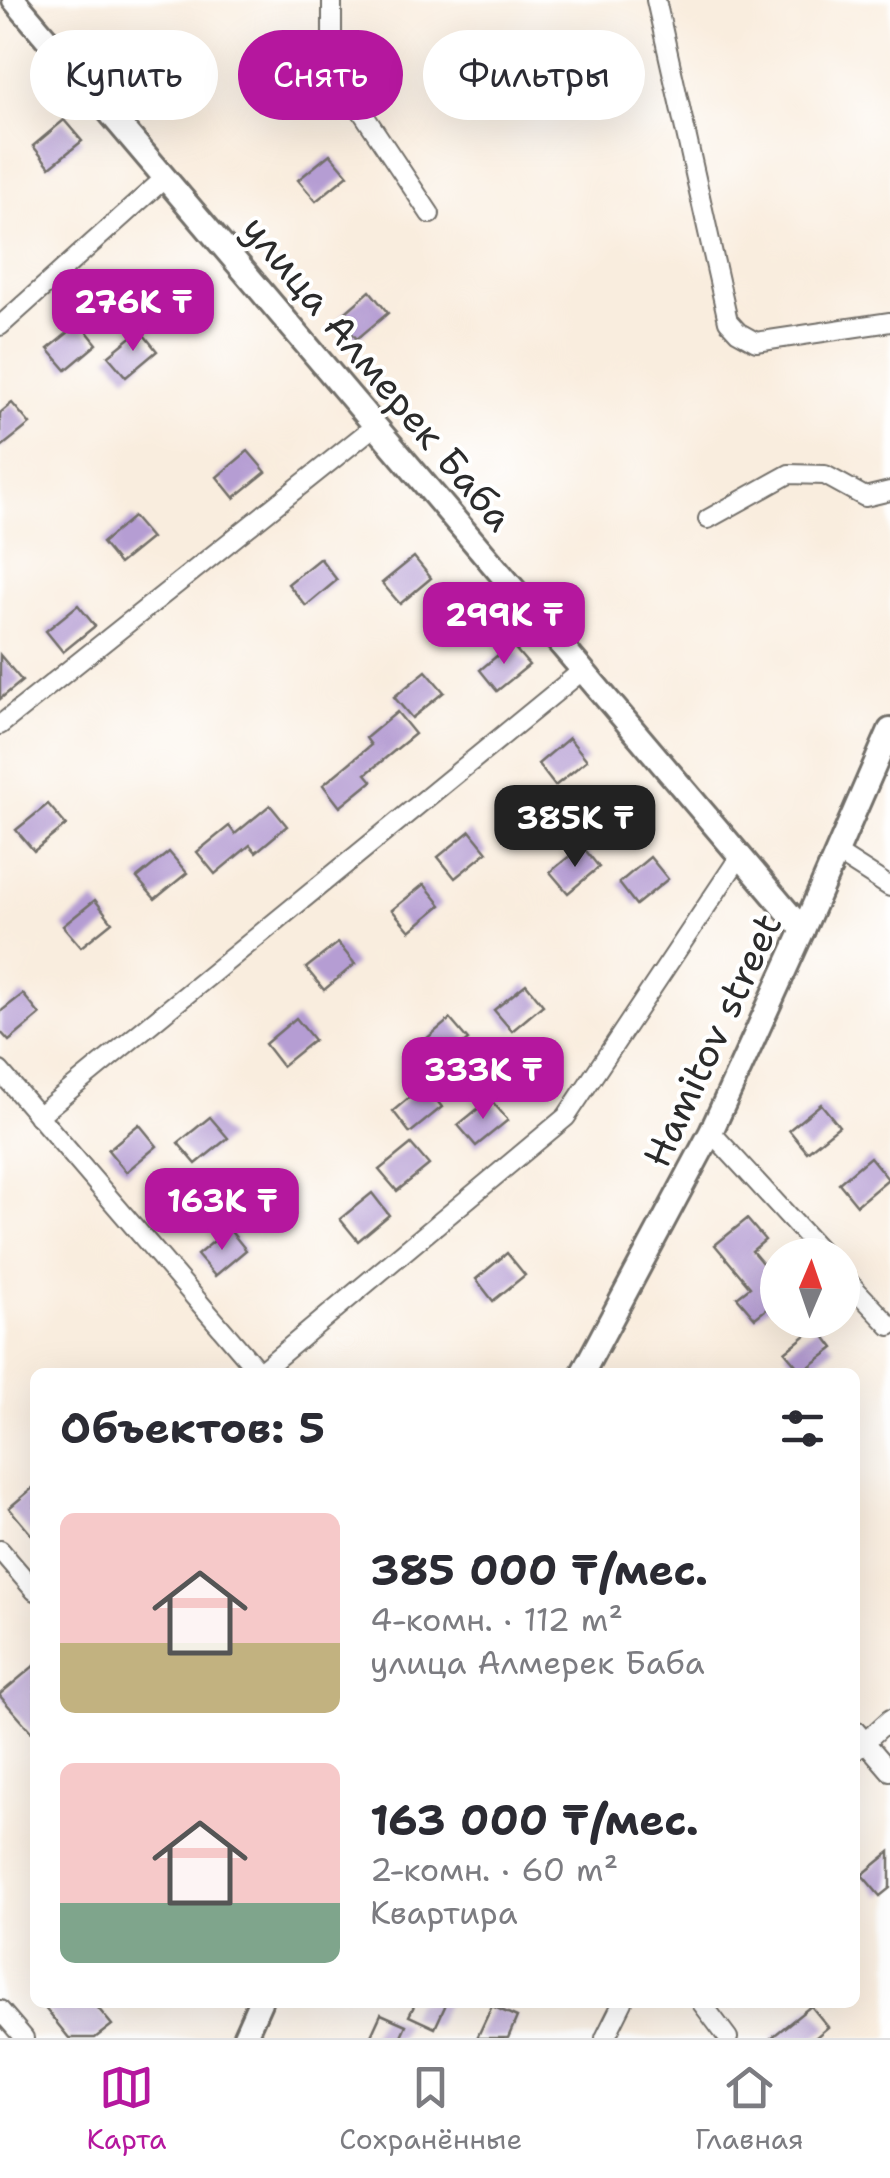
<!DOCTYPE html>
<html lang="ru">
<head>
<meta charset="utf-8">
<style>
	:root { --surface:#fff; --page:#f7f7f7; --text:#2b2b33; --muted:#7c7c81; --line:#e1e1e2; --accent:#b5179e }
	body { margin:0; font-family:"Shantell Sans",sans-serif; background:var(--page); color:var(--text); height:100vh; display:flex; flex-direction:column; font-size:38px; white-space:nowrap }
	* { box-sizing:border-box; margin:0 }
	p { font-size:32px; color:var(--muted) }
	.icon { flex:none; width:55px; height:55px; fill:none; stroke:currentColor; stroke-width:2; stroke-linecap:round; stroke-linejoin:round }
	.map { position:relative; flex:1; overflow:hidden }
	.details { position:absolute; left:30px; top:1368px; width:830px; height:640px; display:flex; flex-direction:column; background:var(--surface); border-radius:15px; box-shadow:0 10px 40px #0002 }
	.details>* { flex:none }
	.top-card { position:absolute; left:30px; top:30px; width:830px; height:90px; display:flex; gap:20px }
	.needle { width:65px; rotate:2deg }
	.tools { position:absolute; left:760px; top:1238px; display:grid; gap:20px }
	.tools a { display:grid; place-items:center; width:100px; height:100px; border-radius:50%; background:var(--surface); box-shadow:0 10px 40px #0002; font-size:50px }
	.price { position:absolute; translate:-50% -85px; padding:0 22px; border-radius:20px; background:var(--accent); color:#fff; font-size:32px; line-height:65px; filter:drop-shadow(0 2px 5px #0008) }
	.price::after { content:''; position:absolute; left:50%; top:60px; width:30px; height:22px; margin-left:-15px; background:inherit; clip-path:polygon(0 0,100% 0,50% 100%) }
	.price.on { background:#222; color:#fff }
	ul { padding:0; list-style:none }
	li { display:flex; align-items:center; gap:30px; height:250px; padding:0 30px }
	li span { display:grid; place-items:center; flex:none; width:280px; height:200px; border-radius:15px; color:#555 }
	li>.icon { margin-inline-start:auto }
	span .icon { width:120px; height:120px; fill:#fffc; stroke-width:1 }
	li b { font-size:42px }
	h2 { display:flex; justify-content:space-between; align-items:center; height:120px; padding:0 30px; font-size:42px }
	.pill { padding:0 35px; border-radius:45px; background:var(--surface); box-shadow:0 10px 40px #0002; font-size:35px; line-height:90px }
	.pill.on { background:var(--accent); color:#fff }
	.dock { display:flex; justify-content:space-around; align-items:center; height:140px; border-top:2px solid var(--line); background:var(--surface); font-size:28px; color:var(--muted) }
	.dock a { display:grid; justify-items:center; gap:5px }
	.dock .on { color:var(--accent) }
	.map>svg:first-child { display:block }
	.building { fill:#b59dd3 }
	.lines { fill:none; stroke-linecap:round; stroke-linejoin:round }
	.minor-casing { stroke:#736f6a; stroke-width:22 }
	.tertiary-casing { stroke:#736f6a; stroke-width:28 }
	.minor { stroke:#fff; stroke-width:18 }
	.tertiary { stroke:#fff; stroke-width:22 }
	.labels { text-anchor:middle; dominant-baseline:central; stroke-width:8; stroke-linejoin:round; paint-order:stroke }
	.street-label { font-size:38px; fill:#2b2b2b; stroke:#fff }
</style>
</head>
<body>
<div class="map">
<svg width="890" height="2038" viewBox="0 0 890 2038">
	<rect width="100%" height="100%" fill="#fff"/>
	<filter id="ink" filterUnits="userSpaceOnUse"><feTurbulence type="fractalNoise" baseFrequency=".01" numOctaves="2"/><feDisplacementMap in="SourceGraphic" scale="20" xChannelSelector="R" yChannelSelector="G"/><feConvolveMatrix kernelMatrix="1 2 1 2 8 2 1 2 1" color-interpolation-filters="sRGB"/></filter>
	<filter id="wash" filterUnits="userSpaceOnUse"><feTurbulence type="fractalNoise" baseFrequency=".0048" numOctaves="4" result="noise"/><feDisplacementMap in="SourceGraphic" scale="40" xChannelSelector="R" yChannelSelector="G"/><feGaussianBlur stdDeviation="2.25" result="paint"/><feColorMatrix in="noise" values="0 0 0 0 0 0 0 0 0 0 0 0 0 0 0 0 0 1.4 0 .05"/><feComposite in="paint" operator="in"/></filter>
	<g filter="url(#wash)">
		<rect width="100%" height="100%" fill="#f9edde"/>
		<g id="blocks">
			<!-- building -->
			<g class="building">
				<path d="M171,60l17,21 -32,26 -17,-21z"/>
				<path d="M64,120l18,21 -32,26 -17,-21z"/>
				<path d="M330,154l18,21 -32,26 -18,-21z"/>
				<path d="M370,291l18,22 -31,26 -18,-21z"/>
				<path d="M80,323l17,21 -31,26 -18,-21z"/>
				<path d="M140,330l17,21 -31,26 -18,-21z"/>
				<path d="M12,403l18,21 -30,24v-35z"/>
				<path d="M248,451l18,21 -32,26 -17,-21z"/>
				<path d="M133,517l18,21 -32,26 -17,-21z"/>
				<path d="M414,557l17,21 -31,26 -18,-21z"/>
				<path d="M320,558l17,22 -31,26 -18,-22z"/>
				<path d="M78,605l17,21 -32,26 -17,-21z"/>
				<path d="M511,644l18,21 -32,26 -17,-21z"/>
				<path d="M0,655l22,26 -22,18z"/>
				<path d="M426,671l18,21 -32,26 -18,-21z"/>
				<path d="M397,712l18,22 -49,40 6,7 -32,26 -17,-22 48,-40 -5,-7z"/>
				<path d="M569,738l18,22 -32,26 -17,-22z"/>
				<path d="M48,804l18,21 -32,26 -18,-21z"/>
				<path d="M270,805l17,21 -31,26 -6,-7 -35,29 -18,-22 32,-26 6,8z"/>
				<path d="M470,831l17,21 -32,26 -17,-21z"/>
				<path d="M582,846l17,21 -31,26 -18,-21z"/>
				<path d="M169,852l18,21 -32,26 -18,-21z"/>
				<path d="M650,857l18,22 -32,26 -17,-22z"/>
				<path d="M424,884l17,21 -31,26 -18,-21z"/>
				<path d="M95,900l17,22 -31,25 -18,-21z"/>
				<path d="M338,943l17,21 -31,26 -18,-22z"/>
				<path d="M526,984l17,21 -31,26 -18,-21z"/>
				<path d="M23,994l17,21 -31,26 -9,-10v-19z"/>
				<path d="M296,1018l18,22 -32,26 -17,-22z"/>
				<path d="M450,1019l18,21 -32,26 -17,-21z"/>
				<path d="M424,1085l18,22 -32,26 -17,-22z"/>
				<path d="M490,1099l18,21 -32,26 -18,-21z"/>
				<path d="M821,1104l18,22 -32,26 -18,-22z"/>
				<path d="M210,1117l18,21 -32,26 -18,-21z"/>
				<path d="M139,1124l18,22 -31,26 -18,-22z"/>
				<path d="M411,1144l18,21 -32,26 -18,-21z"/>
				<path d="M870,1157l18,22 -31,26 -18,-22z"/>
				<path d="M372,1193l17,22 -31,26 -18,-22z"/>
				<path d="M747,1219l18,21 -13,11 26,31v18l-23,18 -18,-21 13,-10 -35,-42z"/>
				<path d="M229,1229l17,21 -31,26 -18,-21z"/>
				<path d="M507,1253l18,22 -32,26 -17,-22z"/>
				<path d="M817,1326l17,22 -32,24 -17,-20z"/>
				<path d="M35,1486v53l-26,-31z"/>
				<path d="M35,1665v71l-35,-40v-2z"/>
				<path d="M890,1852v36l-10,8 -18,-21z"/>
				<path d="M40,2002h53l19,23 -17,13h-26z"/>
				<path d="M416,2002h31l-12,26 -26,-12z"/>
				<path d="M492,2006l25,11 -9,21h-31z"/>
				<path d="M811,2006l17,21 -13,11h-44z"/>
				<path d="M381,2014l25,11 -6,13h-30z"/>
			</g>
		</g>
	</g>
	<g filter="url(#ink)">
		<use href="#blocks" fill-opacity="0" stroke="#736f6a" stroke-width="2.5"/>
		<g class="lines">
			<defs>
				<g id="minor">
					<path d="M332,0v55l6,21 92,138"/>
					<path d="M656,0l72,321 10,11 18,10 134,-20"/>
					<path d="M0,326l166,-149"/>
					<path d="M708,519l81,-45 36,1 40,22 25,-6"/>
					<path d="M0,725l376,-300"/>
					<path d="M837,853l53,34"/>
					<path d="M0,1071l259,301"/>
					<path d="M38,1116l545,-446"/>
					<path d="M711,1132l113,123"/>
					<path d="M842,1275l48,51"/>
					<path d="M260,1372l306,-255 174,-261"/>
					<path d="M0,1550l35,41"/>
					<path d="M855,1730l35,41"/>
					<path d="M855,1751l35,-32"/>
					<path d="M701,2002l27,36"/>
					<path d="M0,2010l24,28"/>
					<path d="M605,2038l18,-36"/>
				</g>
				<g id="tertiary">
					<path d="M14,0l789,930"/>
					<path d="M583,1372l128,-240 92,-202 87,-200"/>
					<path d="M244,2038l16,-36"/>
				</g>
			</defs>
			<!-- minor casing -->
			<use href="#minor" class="minor-casing"/>
			<!-- tertiary casing -->
			<use href="#tertiary" class="tertiary-casing"/>
			<!-- minor -->
			<use href="#minor" class="minor"/>
			<!-- tertiary -->
			<use href="#tertiary" class="tertiary"/>
		</g>
	</g>
	<g class="labels">
		<!-- street labels -->
		<g class="street-label">
			<text transform="translate(378 373) rotate(50)">улица Алмерек Баба</text>
			<text transform="translate(712 1040) rotate(-65)">Hamitov street</text>
		</g>
	</g>
</svg>
<div class="tools">
<a><svg class="needle" viewBox="-14 -14 28 28"><path d="M0-13l5 13h-10z" fill="#e53935"/><path d="M0 13l5-13h-10z" fill="#7c7c81"/></svg></a>
</div>
<b class="price" style="left:133px;top:354px">276K ₸</b>
<b class="price" style="left:504px;top:667px">299K ₸</b>
<b class="price on" style="left:575px;top:870px">385K ₸</b>
<b class="price" style="left:483px;top:1122px">333K ₸</b>
<b class="price" style="left:222px;top:1253px">163K ₸</b>
<div class="top-card">
<a class="pill">Купить</a>
<a class="pill on">Снять</a>
<a class="pill">Фильтры</a>
</div>
<section class="details">
<h2>Объектов: 5<svg class="icon" aria-label="filters" viewBox="0 0 24 24"><path d="M4 7h16M4 17h16"/><circle cx="9" cy="7" r="2"/><circle cx="15" cy="17" r="2"/></svg></h2>
<ul>
<li><span style="background:linear-gradient(#f6c9c9 65%,#c2b280 0)"><svg class="icon" aria-label="home" viewBox="0 0 24 24"><path d="M3 11l9-7 9 7M6 9v11h12V9"/></svg></span><div><b>385 000 ₸/мес.</b><p>4-комн. · 112 m²</p><p>улица Алмерек Баба</p></div></li>
<li><span style="background:linear-gradient(#f6c9c9 70%,#7fa58c 0)"><svg class="icon" aria-label="home" viewBox="0 0 24 24"><path d="M3 11l9-7 9 7M6 9v11h12V9"/></svg></span><div><b>163 000 ₸/мес.</b><p>2-комн. · 60 m²</p><p>Квартира</p></div></li>
</ul>
</section>
</div>
<nav class="dock">
<a class="on"><svg class="icon" aria-label="map" viewBox="0 0 24 24"><path d="M3 6l6-2 6 2 6-2v14l-6 2-6-2-6 2zM9 4v14M15 6v14"/></svg>Карта</a>
<a><svg class="icon" aria-label="saved" viewBox="0 0 24 24"><path d="M7 4h10v16l-5-4-5 4z"/></svg>Сохранённые</a>
<a><svg class="icon" aria-label="home" viewBox="0 0 24 24"><path d="M3 11l9-7 9 7M6 9v11h12V9"/></svg>Главная</a>
</nav>
</body>
</html>
